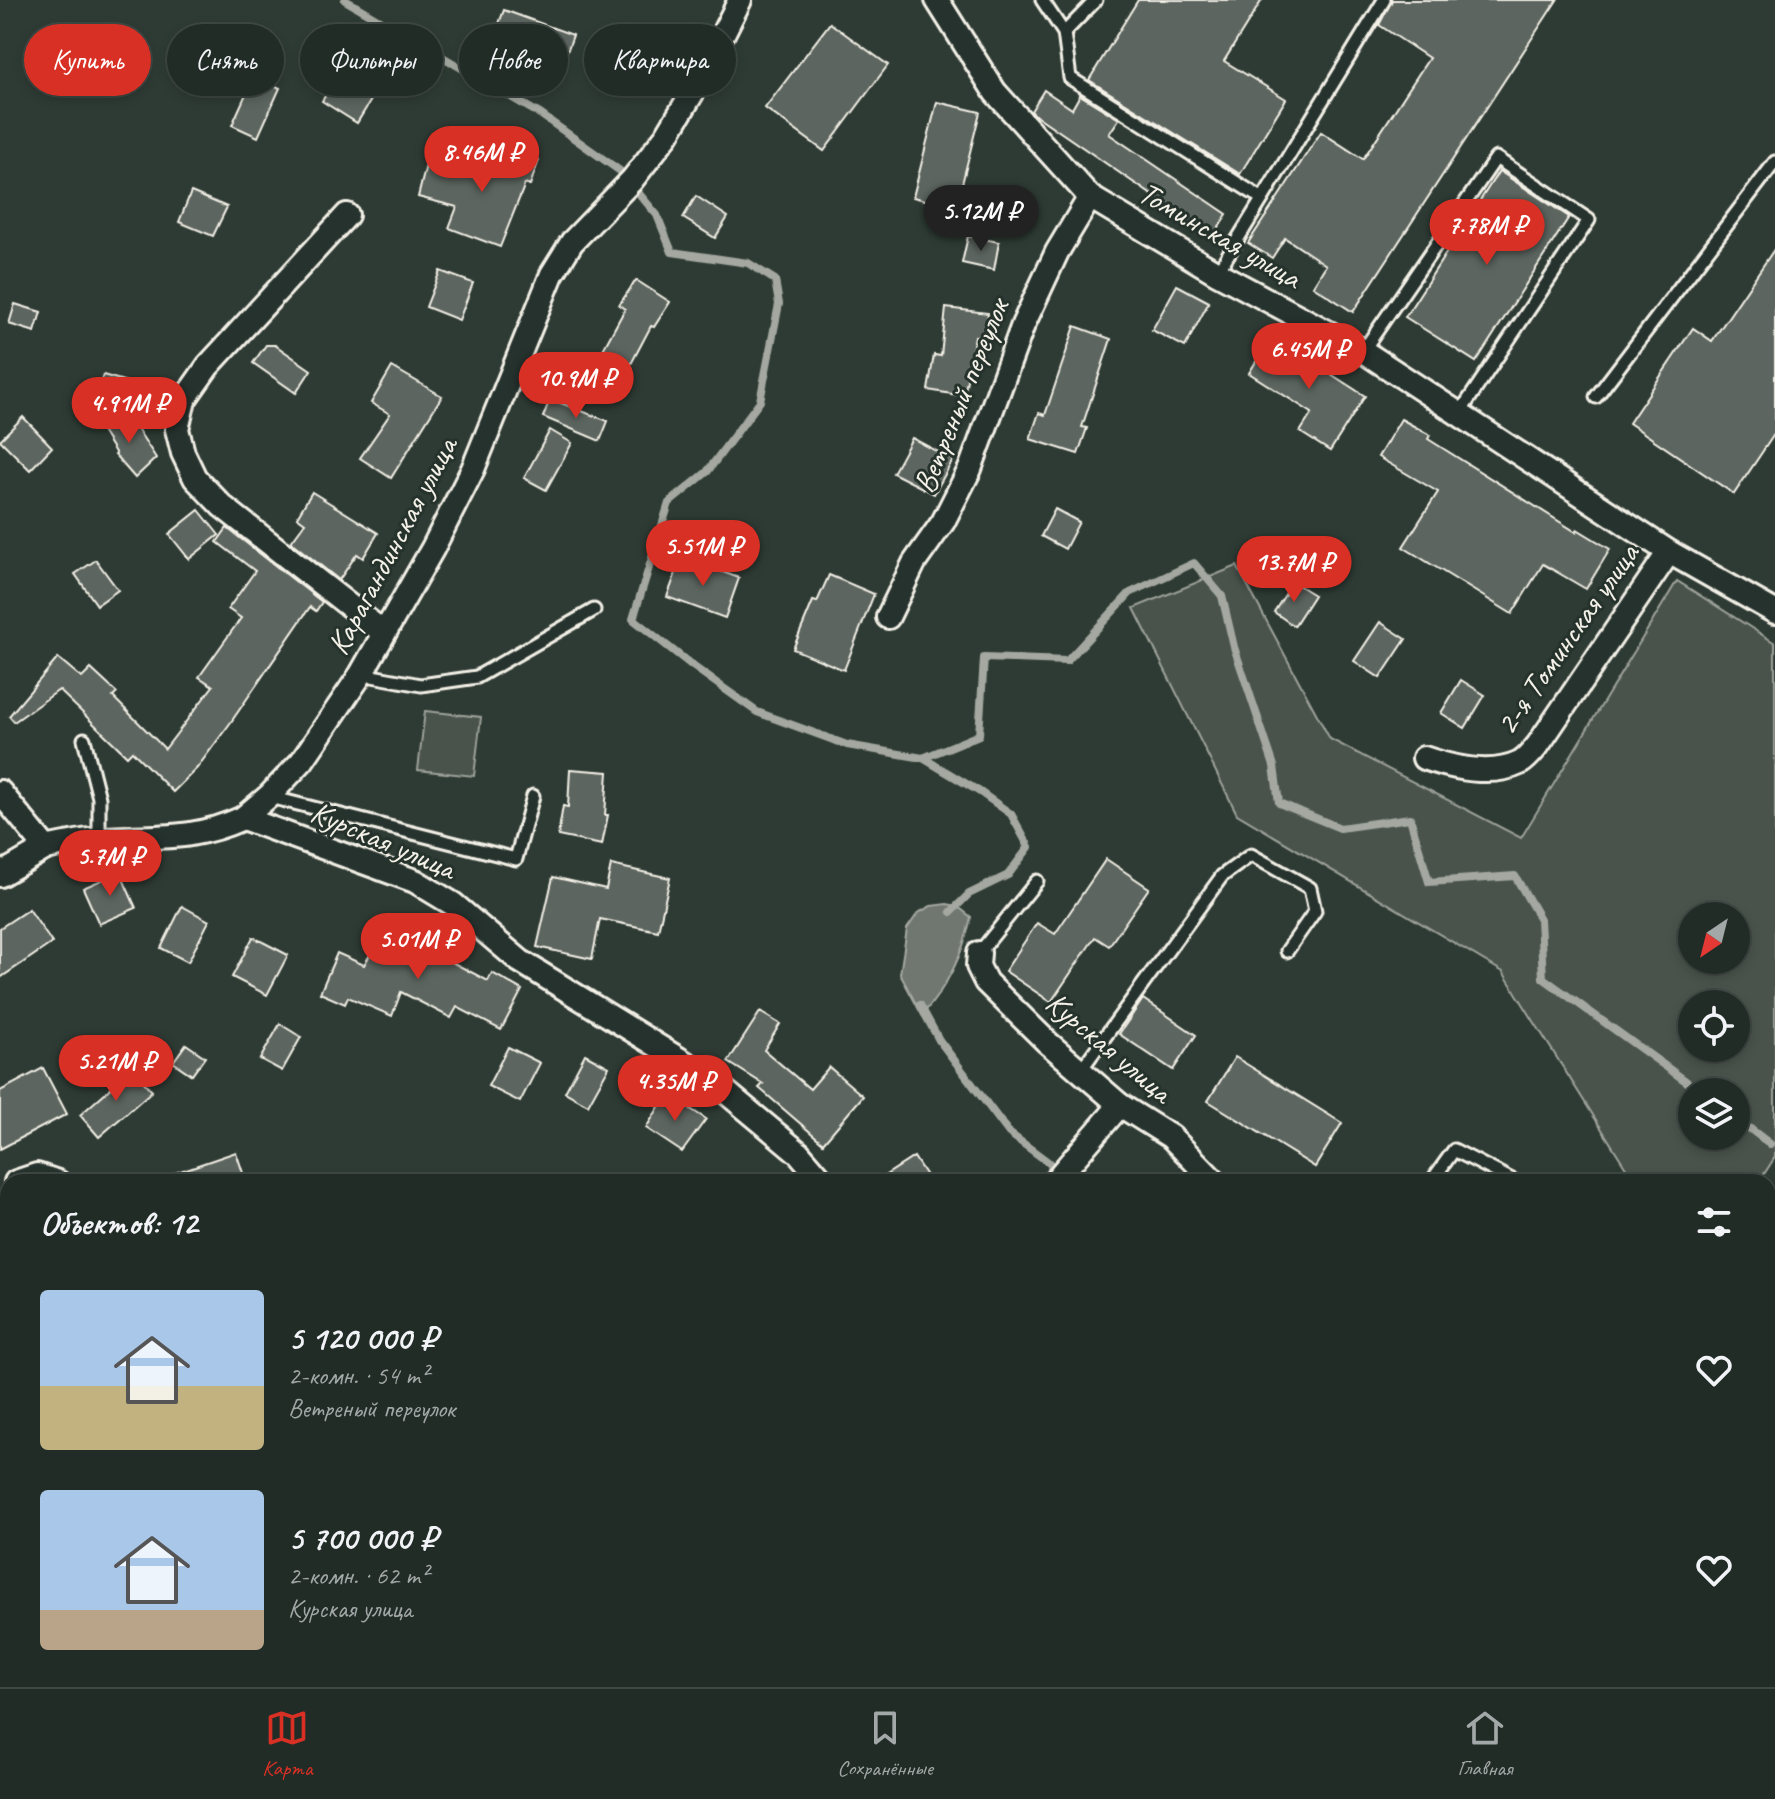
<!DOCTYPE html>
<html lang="ru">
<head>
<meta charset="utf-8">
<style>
	:root { --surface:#222c27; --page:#2e3833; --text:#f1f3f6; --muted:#a2a7a7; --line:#3f4844; --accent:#d93025 }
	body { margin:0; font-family:Caveat,sans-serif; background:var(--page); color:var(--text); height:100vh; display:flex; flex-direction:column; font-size:30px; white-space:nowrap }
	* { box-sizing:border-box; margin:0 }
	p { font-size:26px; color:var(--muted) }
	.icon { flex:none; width:44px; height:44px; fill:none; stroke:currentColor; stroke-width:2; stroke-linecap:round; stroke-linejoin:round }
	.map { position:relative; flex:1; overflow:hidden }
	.details { position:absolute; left:0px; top:1174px; width:1776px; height:514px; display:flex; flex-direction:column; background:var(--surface); border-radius:24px 24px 0 0; box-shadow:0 4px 12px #0003,0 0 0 2px var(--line) }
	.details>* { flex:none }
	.guide { position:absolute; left:24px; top:24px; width:800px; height:72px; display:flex; gap:16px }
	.needle { width:52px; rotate:215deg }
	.buttons { position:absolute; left:1678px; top:902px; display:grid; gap:16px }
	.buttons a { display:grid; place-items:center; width:72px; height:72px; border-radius:50%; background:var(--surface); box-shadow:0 4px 12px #0003,0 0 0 2px var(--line); font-size:40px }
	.price { position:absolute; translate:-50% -68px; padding:0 18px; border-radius:28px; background:var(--accent); color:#fff; font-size:26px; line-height:52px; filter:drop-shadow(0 2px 4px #0008) }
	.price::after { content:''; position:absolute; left:50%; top:48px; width:24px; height:18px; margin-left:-12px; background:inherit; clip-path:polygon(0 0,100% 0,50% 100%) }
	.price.current { background:#222; color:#fff }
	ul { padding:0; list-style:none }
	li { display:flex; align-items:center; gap:24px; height:200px; padding:0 40px }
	li span { display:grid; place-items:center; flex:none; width:224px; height:160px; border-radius:8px; color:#555 }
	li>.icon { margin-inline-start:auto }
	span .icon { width:96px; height:96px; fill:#fffc; stroke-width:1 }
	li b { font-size:34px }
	h2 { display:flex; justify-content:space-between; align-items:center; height:96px; padding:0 40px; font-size:34px }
	.tag { padding:0 28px; border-radius:36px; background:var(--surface); box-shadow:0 4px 12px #0003,0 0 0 2px var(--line); font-size:28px; line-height:72px }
	.tag.current { background:var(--accent); color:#fff }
	.dock { display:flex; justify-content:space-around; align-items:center; height:112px; border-top:2px solid var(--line); background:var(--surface); font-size:22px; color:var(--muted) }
	.dock a { display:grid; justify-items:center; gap:4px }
	.dock .current { color:var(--accent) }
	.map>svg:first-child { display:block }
	.green { fill:#48524c; stroke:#9ea29a; stroke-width:2; fill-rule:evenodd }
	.water { fill:#6f7770; stroke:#a4a8a0; stroke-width:2 }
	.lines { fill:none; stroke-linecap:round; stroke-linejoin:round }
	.stream { stroke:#a4a8a0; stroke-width:8 }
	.building { fill:#5c655e; stroke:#f4f1e8; stroke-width:2 }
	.service-casing { stroke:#f4f1e8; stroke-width:17 }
	.minor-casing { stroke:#f4f1e8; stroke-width:28 }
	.tertiary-casing { stroke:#f4f1e8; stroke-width:34 }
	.secondary-casing { stroke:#f4f1e8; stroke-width:38 }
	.service { stroke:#26332d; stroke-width:11 }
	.minor { stroke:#26332d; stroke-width:22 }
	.tertiary { stroke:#26332d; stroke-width:28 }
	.secondary { stroke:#26332d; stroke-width:32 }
	.labels { text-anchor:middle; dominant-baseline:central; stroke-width:6; stroke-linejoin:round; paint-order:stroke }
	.street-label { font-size:32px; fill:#f4f1e8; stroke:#26332d }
</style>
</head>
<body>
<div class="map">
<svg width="1775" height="1687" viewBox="0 0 1775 1687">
	<rect width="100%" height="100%" fill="#2e3b34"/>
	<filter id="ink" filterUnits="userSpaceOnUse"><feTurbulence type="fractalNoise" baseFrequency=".0125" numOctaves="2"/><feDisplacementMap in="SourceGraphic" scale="16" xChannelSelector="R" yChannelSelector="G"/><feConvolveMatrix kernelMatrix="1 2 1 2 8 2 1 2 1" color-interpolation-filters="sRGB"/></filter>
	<g filter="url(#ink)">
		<!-- green -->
		<g class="green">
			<path d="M1237,566l93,173 191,99 156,-257 98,62v514l-16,25h-124l-132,-210 -266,-158 -103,-206zM1692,916h44v44h-44zM1692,1004h44v44h-44zM1692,1092h44v44h-44z"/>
			<path d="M425,711l56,6 -7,59 -56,-6z"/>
		</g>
		<!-- water -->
		<path class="water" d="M947,904l10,2 14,11c-8,38 -23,69 -49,98l-22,-41 7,-45 11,-16 13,-7z"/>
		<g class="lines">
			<!-- stream -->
			<g class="stream">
				<path d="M345,0l195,114 80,57 37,44 15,37 76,11 27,17 4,24 -19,97 -53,71 -38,31 -36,116 61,48 63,45 90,33 76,13 56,-23 5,-77 83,3 63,-68 64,-30 28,33 12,51 40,119 5,37 61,25 70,-10 19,64 86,-6 25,43 3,59 158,114"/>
				<path d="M923,758l57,34 31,22 18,33 -21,28 -39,19 -18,18"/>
				<path d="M920,1005l19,35 70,93 66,49"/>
				<path d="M1736,1118l34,26"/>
			</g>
		</g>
		<!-- building -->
		<g class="building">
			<path d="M1138,0h124l-38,61 62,38 -46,75 -151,-94z"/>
			<path d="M1392,0h165l-204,312 -40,-26 13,-21 -41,-27 -13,20 -24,-15 73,-111 42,27 66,-101 -50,-33z"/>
			<path d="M504,10l69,25 -9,25 -31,-11 -9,23 -38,-13z"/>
			<path d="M830,23l58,42 -64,86 -59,-43z"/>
			<path d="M254,76l26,12 -22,49 -26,-12z"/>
			<path d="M336,79l35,21 -14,23 -35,-22z"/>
			<path d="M1044,90l28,19 8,-14 39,24 -10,15 118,80 -14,23 -179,-123 -3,-3z"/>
			<path d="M937,102l43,10 -24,96 -43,-11z"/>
			<path d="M500,145l39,15 -9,25 -5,-1 -25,63 -51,-19 8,-21 -39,-10 8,-32 49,12 4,-11 12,5z"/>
			<path d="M1499,171l70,46 -93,145 -71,-45z"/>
			<path d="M191,192l36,15 -14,29 -34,-14z"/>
			<path d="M696,196l32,21 -13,21 -32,-20z"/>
			<path d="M968,236l31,6 -5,28 -32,-7z"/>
			<path d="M1775,248v185l-41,61 -105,-71 64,-95 19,13z"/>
			<path d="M440,271l33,12 -14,37 -33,-13z"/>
			<path d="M636,280l34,22 -16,25 -3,-1 -30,57 -28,-15 32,-59 -6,-4z"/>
			<path d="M1177,285l32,17 -24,45 -33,-17z"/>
			<path d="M15,304l26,8 -6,20 -26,-8z"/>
			<path d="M946,308l42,5 -3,25 -10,-2 -11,60 -36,-6 6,-35 7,1z"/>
			<path d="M1075,326l36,13 -29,88 5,1 -9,26 -48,-15 9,-26 6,2z"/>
			<path d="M1272,336l93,60 -35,55 -30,-19 12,-19 -63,-40z"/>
			<path d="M266,345h9l36,25 -15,23 -43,-30z"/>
			<path d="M392,367l50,29 -51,82 -31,-20 30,-44 -19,-11z"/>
			<path d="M103,375l31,9 -7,27 -32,-9z"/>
			<path d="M550,399l58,22 -8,20 -57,-24z"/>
			<path d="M127,413l29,45 -21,20 -20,-23 1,-1 -16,-26z"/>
			<path d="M23,417l29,30 -22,23 -30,-30z"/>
			<path d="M1401,419l29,16 -2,4 148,93 1,-3 33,20 -24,40 -43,-25 -31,50 -109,-67 35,-55 -60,-35z"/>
			<path d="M550,430l22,13 -26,47 -22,-12z"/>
			<path d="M912,438l41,22 -19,34 -41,-21z"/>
			<path d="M312,492l66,41 -15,25 -6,-4 -18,26 -48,-38 14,-19 -8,-6z"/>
			<path d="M1055,509l24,13 -14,27 -24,-13z"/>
			<path d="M199,510l20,25 -30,24 -20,-25z"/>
			<path d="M227,528l95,74 -6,9 -6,-4 -79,115 -34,46 -24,24 -41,-41 -5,5 -68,-66 -45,32 -5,-6 49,-58 24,20 9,-9 26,24 -4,4 52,52 48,-63 -14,-9 42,-59 -13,-9 27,-38 -38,-29z"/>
			<path d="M682,557l57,21 -14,40 -58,-21z"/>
			<path d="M96,560l22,30 -21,15 -22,-31z"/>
			<path d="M829,575l45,19 -30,76 -51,-21 20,-48 4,1z"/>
			<path d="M1293,582l21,13 -20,31 -20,-14z"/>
			<path d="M1380,622l26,17 -26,39 -26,-17z"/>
			<path d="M1461,680l24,15 -20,33 -24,-15z"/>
			<path d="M570,769l38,3 -3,43h3l-6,30 -44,-9 5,-30 5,1z"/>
			<path d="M1106,859l43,29 -40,58 -14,-9 -44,65 -46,-31 32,-48 18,11z"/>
			<path d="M611,865l59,13 -12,53 -58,-12 -8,40 -55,-12 16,-70 53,12z"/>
			<path d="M120,872l16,36 -37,16 -16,-36z"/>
			<path d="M182,906l27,15 -21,41 -27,-14z"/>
			<path d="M29,909l23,34 -52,35v-50z"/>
			<path d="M390,921l54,32 -2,4 46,24 4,-8 30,17 -21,40 -44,-23 -6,11 -50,-26 -9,24 -44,-19 -3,7 -25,-11 17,-40 27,12z"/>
			<path d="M253,937l35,18 -21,40 -35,-18z"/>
			<path d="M1143,999l53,36 -23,35 -54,-36z"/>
			<path d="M760,1012l20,12 -16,26 46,39 19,-22 34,29 -40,47 -64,-55 4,-4 -35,-22z"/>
			<path d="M280,1024l21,13 -19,34 -22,-12z"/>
			<path d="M186,1044l19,13 -13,18 -19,-13z"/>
			<path d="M508,1047l32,16 -20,39 -32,-16z"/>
			<path d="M585,1054l24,13 -21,38 -23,-13z"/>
			<path d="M1235,1057l107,66 -27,44 -107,-66z"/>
			<path d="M43,1068l24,46 -67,35v-58z"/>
			<path d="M132,1069l20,22 -53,46 -19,-22z"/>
			<path d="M667,1094l39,25 -24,33 -36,-24z"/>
			<path d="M236,1152l10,30h-85l-1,-4z"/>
			<path d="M914,1157l16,25h-55z"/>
		</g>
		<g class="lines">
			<defs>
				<g id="service">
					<path d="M1042,0l22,33 6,45 191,120"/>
					<path d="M1064,33l32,-33"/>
					<path d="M1217,273l167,-273"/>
					<path d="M1363,351l133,-193 93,62 -130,194"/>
					<path d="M1596,397l179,-235"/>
					<path d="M361,674l60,11 56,-8 117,-67"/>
					<path d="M84,739l15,59v41"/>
					<path d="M270,797l246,62 17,-63"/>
					<path d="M979,953l58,-72"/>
					<path d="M1080,1071l142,-195 29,-21 59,33 5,23 -28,40"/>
					<path d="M1431,1182l23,-32 62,32"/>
					<path d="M1064,1680l10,7"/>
					<path d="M1193,1687l4,-7"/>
					<path d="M1370,1687l5,-7"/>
				</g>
				<g id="minor">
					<path d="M937,0l58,92 95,105 127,76 146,78 306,201 106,60"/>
					<path d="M347,215l-139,151 -24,34 -7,29 6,24 12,25 27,28 162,127"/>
					<path d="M888,617l26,-54 29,-41 27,-53 53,-144 34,-73 33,-55"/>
					<path d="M1424,758c29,10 67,19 96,5 7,-4 13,-12 18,-18l131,-193"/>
					<path d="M0,792l46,56c18,-4 37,-8 56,-9 56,-4 87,3 141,-21l172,63 38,23 67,57 188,116 91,76 25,29"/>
					<path d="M243,818l26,-22 33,-35 59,-87 72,-126 40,-79 79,-195 20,-32 60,-62 35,-45 30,-50 43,-85"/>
					<path d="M0,875l46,-27"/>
					<path d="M979,953l-1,13 8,16 61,60 73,63 51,32 44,45"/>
					<path d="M16,1182l21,-7 21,7"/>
					<path d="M1054,1182l66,-77"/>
					<path d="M214,1680l2,7"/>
					<path d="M769,1680l1,7"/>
					<path d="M371,1687l21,-7"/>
				</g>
				<path id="tertiary" d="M1768,1565l7,5"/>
				<g id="secondary">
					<path d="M1768,1268l7,-11"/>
					<path d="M1501,1687l5,-7"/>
				</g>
			</defs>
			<!-- service casing -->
			<use href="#service" class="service-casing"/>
			<!-- minor casing -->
			<use href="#minor" class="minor-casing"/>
			<!-- tertiary casing -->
			<use href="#tertiary" class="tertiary-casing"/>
			<!-- secondary casing -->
			<use href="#secondary" class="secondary-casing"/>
			<!-- service -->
			<use href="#service" class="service"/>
			<!-- minor -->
			<use href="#minor" class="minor"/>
			<!-- tertiary -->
			<use href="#tertiary" class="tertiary"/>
			<!-- secondary -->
			<use href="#secondary" class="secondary"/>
		</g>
	</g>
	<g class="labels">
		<!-- street labels -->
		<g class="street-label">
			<text transform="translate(1220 235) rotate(30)">Томинская улица</text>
			<text transform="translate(961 396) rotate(-68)">Ветреный переулок</text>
			<text transform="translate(392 546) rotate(-62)">Карагандинская улица</text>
			<text transform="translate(1567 639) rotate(-55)">2-я Томинская улица</text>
			<text transform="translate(383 840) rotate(23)">Курская улица</text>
			<text transform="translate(1109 1047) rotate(40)">Курская улица</text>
		</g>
	</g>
</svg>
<div class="buttons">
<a><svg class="needle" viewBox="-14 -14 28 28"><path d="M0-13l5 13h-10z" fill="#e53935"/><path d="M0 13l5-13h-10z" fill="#a2a7a7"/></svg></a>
<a><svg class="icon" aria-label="locate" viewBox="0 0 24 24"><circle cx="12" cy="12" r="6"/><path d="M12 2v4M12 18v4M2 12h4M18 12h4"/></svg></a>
<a><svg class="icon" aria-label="layers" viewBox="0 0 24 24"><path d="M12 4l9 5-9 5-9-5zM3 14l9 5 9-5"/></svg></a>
</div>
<b class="price" style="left:482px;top:194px">8.46M ₽</b>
<b class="price current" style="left:981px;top:253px">5.12M ₽</b>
<b class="price" style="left:1487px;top:267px">7.78M ₽</b>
<b class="price" style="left:1309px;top:391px">6.45M ₽</b>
<b class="price" style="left:576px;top:420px">10.9M ₽</b>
<b class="price" style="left:129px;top:445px">4.91M ₽</b>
<b class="price" style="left:703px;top:588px">5.51M ₽</b>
<b class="price" style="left:1294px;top:604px">13.7M ₽</b>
<b class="price" style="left:110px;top:898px">5.7M ₽</b>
<b class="price" style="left:418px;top:981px">5.01M ₽</b>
<b class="price" style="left:116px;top:1103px">5.21M ₽</b>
<b class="price" style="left:675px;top:1123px">4.35M ₽</b>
<div class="guide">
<a class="tag current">Купить</a>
<a class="tag">Снять</a>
<a class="tag">Фильтры</a>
<a class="tag">Новое</a>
<a class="tag">Квартира</a>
</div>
<section class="details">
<h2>Объектов: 12<svg class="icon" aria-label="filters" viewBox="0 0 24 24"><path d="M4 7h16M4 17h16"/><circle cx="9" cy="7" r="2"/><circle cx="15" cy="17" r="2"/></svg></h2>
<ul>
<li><span style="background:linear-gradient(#a9c7e8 60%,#c2b280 0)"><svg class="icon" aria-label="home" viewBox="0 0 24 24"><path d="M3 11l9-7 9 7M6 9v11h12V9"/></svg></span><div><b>5 120 000 ₽</b><p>2-комн. · 54 m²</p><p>Ветреный переулок</p></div><svg class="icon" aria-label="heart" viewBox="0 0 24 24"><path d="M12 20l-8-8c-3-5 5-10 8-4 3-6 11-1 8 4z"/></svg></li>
<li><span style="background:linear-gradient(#a9c7e8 75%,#b9a48a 0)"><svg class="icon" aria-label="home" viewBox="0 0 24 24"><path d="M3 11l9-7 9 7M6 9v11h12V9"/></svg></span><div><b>5 700 000 ₽</b><p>2-комн. · 62 m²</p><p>Курская улица</p></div><svg class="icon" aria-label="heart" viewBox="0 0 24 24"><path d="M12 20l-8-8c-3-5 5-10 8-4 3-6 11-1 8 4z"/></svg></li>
</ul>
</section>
</div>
<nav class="dock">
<a class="current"><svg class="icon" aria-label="map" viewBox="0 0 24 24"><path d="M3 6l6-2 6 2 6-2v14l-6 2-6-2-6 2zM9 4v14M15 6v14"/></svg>Карта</a>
<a><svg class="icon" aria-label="saved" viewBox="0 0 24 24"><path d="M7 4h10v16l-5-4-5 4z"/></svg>Сохранённые</a>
<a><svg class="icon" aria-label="home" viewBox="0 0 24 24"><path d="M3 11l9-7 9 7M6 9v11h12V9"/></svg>Главная</a>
</nav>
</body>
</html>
